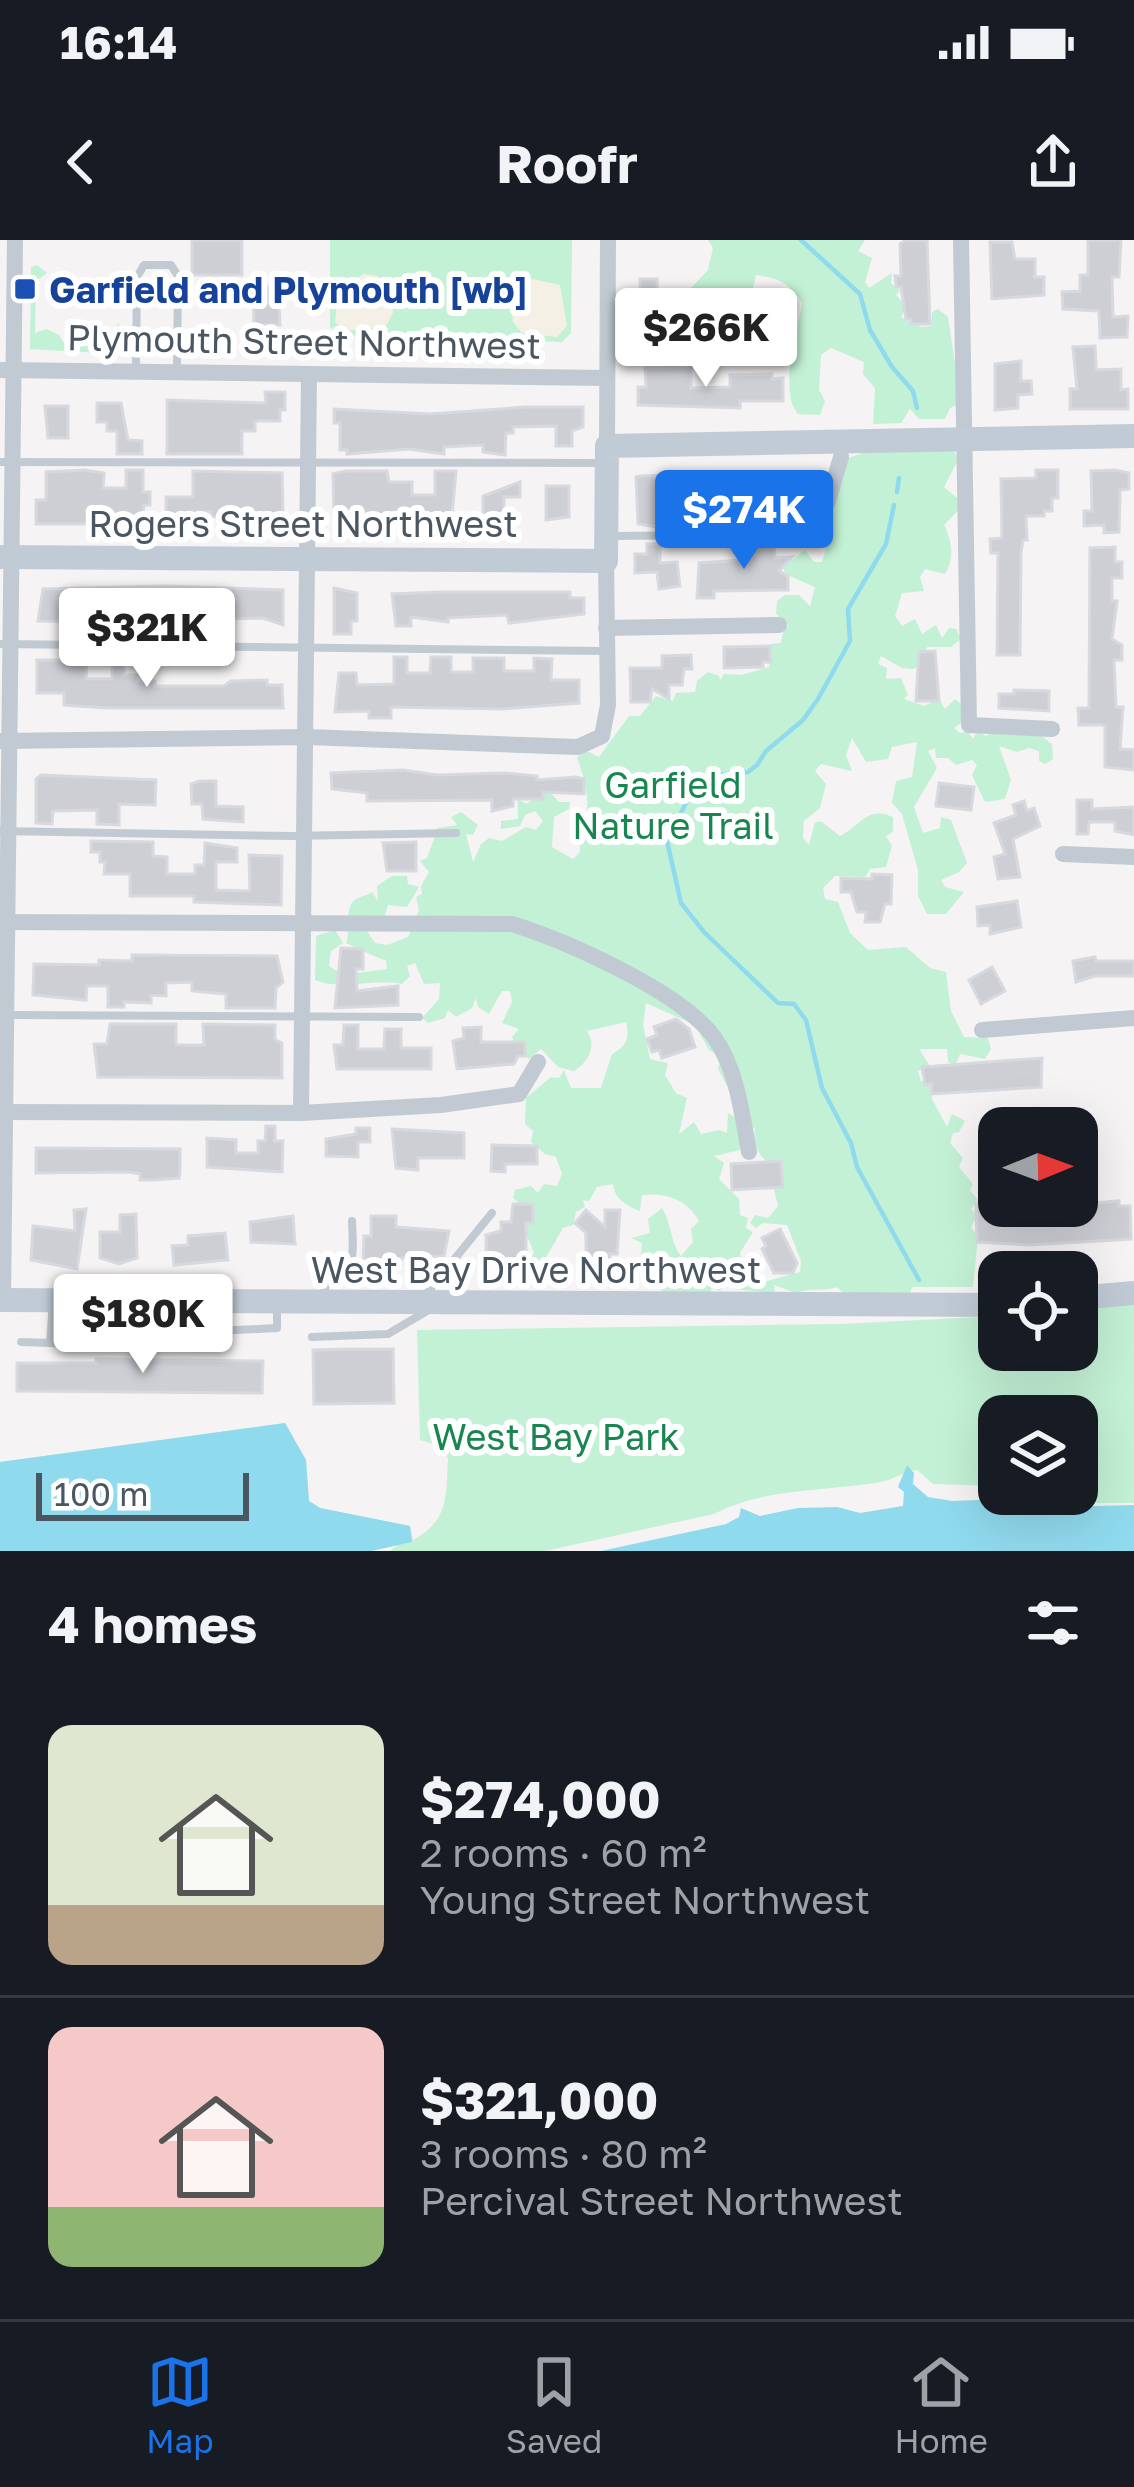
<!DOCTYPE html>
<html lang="en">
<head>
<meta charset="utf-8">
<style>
	:root { --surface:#171b24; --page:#20242c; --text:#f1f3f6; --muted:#9ea1a6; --line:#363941; --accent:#1a73e8 }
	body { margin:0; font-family:"Golos Text",sans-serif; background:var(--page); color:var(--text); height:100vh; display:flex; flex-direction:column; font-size:45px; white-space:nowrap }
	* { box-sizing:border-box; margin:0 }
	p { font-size:39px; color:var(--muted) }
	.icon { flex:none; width:66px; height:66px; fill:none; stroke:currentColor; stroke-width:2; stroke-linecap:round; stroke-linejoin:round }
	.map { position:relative; height:1311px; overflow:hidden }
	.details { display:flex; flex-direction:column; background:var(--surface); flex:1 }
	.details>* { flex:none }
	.needle { width:78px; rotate:89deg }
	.buttons { position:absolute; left:978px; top:867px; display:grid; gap:24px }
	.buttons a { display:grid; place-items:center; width:120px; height:120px; border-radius:24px; background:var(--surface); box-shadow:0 12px 48px #0002; font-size:60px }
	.scale { position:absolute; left:36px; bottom:30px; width:213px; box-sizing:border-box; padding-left:12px; border:6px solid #4a5661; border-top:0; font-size:33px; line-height:42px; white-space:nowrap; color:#4a5661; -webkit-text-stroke:9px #fff; paint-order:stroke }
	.price { position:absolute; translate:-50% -102px; padding:0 27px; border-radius:12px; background:#fff; color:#222; font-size:39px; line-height:78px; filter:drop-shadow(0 3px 6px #0008) }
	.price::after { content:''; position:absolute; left:50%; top:72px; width:36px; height:27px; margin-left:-18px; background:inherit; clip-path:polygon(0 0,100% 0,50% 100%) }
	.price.active { background:var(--accent); color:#fff }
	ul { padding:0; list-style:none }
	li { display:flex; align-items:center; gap:36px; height:300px; padding:0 48px }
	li+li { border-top:3px solid var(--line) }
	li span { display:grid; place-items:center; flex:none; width:336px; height:240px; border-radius:24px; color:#555 }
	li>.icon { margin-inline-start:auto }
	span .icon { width:144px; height:144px; fill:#fffc; stroke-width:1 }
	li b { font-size:51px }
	h2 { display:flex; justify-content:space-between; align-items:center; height:144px; padding:0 48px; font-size:51px }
	.status { display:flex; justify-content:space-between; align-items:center; height:84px; padding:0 60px; background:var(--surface); direction:ltr }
	.status svg { height:33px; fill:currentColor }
	header { display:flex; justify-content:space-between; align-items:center; height:156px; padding:0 48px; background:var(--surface); font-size:54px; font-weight:700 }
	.tab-bar { display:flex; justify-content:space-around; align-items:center; height:168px; border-top:3px solid var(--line); background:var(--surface); font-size:33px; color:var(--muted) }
	.tab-bar a { display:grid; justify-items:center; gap:6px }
	.tab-bar .active { color:var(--accent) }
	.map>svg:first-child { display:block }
	.green { fill:#c3f1d5 }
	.sand { fill:#f5f0e5 }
	.water { fill:#90daee }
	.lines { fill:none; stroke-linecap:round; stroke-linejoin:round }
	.stream { stroke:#90daee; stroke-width:4.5 }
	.building { fill:#cdcfd5; stroke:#d7d9de; stroke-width:3 }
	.lane { stroke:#c1cad2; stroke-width:8 }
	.street { stroke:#c1cad2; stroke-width:16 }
	.secondary { stroke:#c1cbd6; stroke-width:24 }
	.transit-dot { fill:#1a4fb4; stroke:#fff; stroke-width:4.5 }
	.labels { text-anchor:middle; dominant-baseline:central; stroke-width:12; stroke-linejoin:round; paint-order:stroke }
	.transit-label { font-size:36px; font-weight:bold; fill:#164399; stroke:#fff; text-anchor:start }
	.street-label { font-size:36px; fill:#4a5661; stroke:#fff }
	.park-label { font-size:36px; fill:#17864f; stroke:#fff }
</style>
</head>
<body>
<div class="status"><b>16:14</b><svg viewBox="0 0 49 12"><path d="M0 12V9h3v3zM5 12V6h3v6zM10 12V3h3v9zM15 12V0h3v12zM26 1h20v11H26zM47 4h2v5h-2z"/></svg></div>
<header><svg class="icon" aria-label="back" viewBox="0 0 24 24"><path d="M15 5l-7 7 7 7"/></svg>Roofr<svg class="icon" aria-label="share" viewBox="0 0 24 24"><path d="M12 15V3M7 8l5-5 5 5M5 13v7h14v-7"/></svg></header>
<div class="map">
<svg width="1134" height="1311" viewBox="0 0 1134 1311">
	<rect width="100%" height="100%" fill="#f5f3f3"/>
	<!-- green -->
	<g class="green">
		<path d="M330,0h242l-1,93 -9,9 -224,-7 -8,-8z"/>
		<path d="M708,0h157l-7,11 14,7 -7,24 4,6 23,-15 -1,10 9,8 -4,4 11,12 -6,10 20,10 10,-1 1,-14 6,-3 10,8 13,86 -11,5 -5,11h-26l-9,-10 -9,14 -28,1 2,-36 -12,-14 1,-12 -33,-14 -10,7 -2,35 6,11 -5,14 -22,-1c-20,-24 0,-82 4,-111 -12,-20 -23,-25 -46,-28l-4,18h-30l-10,19 -19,-2 -16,7 -4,-17 -13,6 2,-14h25l21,-22 5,-22z"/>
		<path d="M37,25l10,8 -11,8 -1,52 11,-4 13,6 7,11h46l-5,-11 12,-12 -1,31 -88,-5 1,-82z"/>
		<path d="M953,208l5,12 -14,27 20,17 -20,21c8,16 11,34 1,49l-20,-5 -5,8 4,14 -22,2 -7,23 7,10 13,-7 7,15 14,-9 6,13 7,-10 7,1 5,10 -10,8h-24l-2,13 -11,9 -12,-1 -21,-12 -3,8 9,4 -1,11 15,-1 7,17 -4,4 20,7 15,-7 6,10 10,-10 9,8 2,12 -12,9 6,5 8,-2 5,8 4,-8 9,5 10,-6 33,6 7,-4 16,12 1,15 -8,5 -6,-3v-10l-10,-3 -12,4 -18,-6 12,34 -6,19 -20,3 -13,-27 5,-10 -5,-5 -16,5 -8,-7h-12l-1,-10 -7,3 9,17 -23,39 9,26 17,-5 1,-11 10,3 16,43 -8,9 -18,8 4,7 19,5 -18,22h-19l-9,-18v-26l-16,-56 -10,-11 4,-22 16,-4 5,-35 -25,5 -4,12 -22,3 -14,-24 -6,17 6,16 -31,-7 -6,7 11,13 -6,24 -16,13 -1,17 6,7 6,-23h7l18,14c21,-10 26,-31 53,-19v15l-7,4 6,10 -6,21 -16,2 -5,8 -30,-1 -12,12 2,11 13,3 12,31 18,17 38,-3 24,21 16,4 5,39 13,26 24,1 3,11 -6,10 -25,-5 -5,11 -7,-3 -1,-13h-28l11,17 -12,5 3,10 10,2 1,16 15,28 5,-13 13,7 -6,11 -6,1 -3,10 13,15 -4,9 14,17 -3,6 8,10 -7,9 6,7 -6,11 7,10 -5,50h-61l-5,15 -63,-8 -7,-7c-14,5 -26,0 -41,6l-22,-8 1,8 -41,-4 10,-10 16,4 40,-11 1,-11 -14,-36 -24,-2 -7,5 -6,-5 5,-8 13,3 10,-12 -6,-25 10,-14 -8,1c-14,-11 -22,-21 -19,-39l-9,-8 -28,-52 4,-12 -13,-7 -14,-25 -49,-22 -3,22 7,34 18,4 -3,12 11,18 11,5 -8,36 15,-12 7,12 18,-4 8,3 1,-20 19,12 -7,25 -26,6 10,7 -5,16 20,20 1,16 8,3 -2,10 7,4 -13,21 2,9 9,4 -32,25 -6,-5 -6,12 -38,-1 -18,-17 1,-10 -12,-8 2,-19 -11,-5 19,-5 -2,-14 14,-11c10,16 8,34 19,48l12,-14 -2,-13 8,-8c-11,-21 -33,-29 -57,-26l-2,16c-13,-5 -26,-12 -27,-27l-16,3 -8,14 -6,-1 2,7 -9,5 -3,13 -10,3 -17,29 -1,13 -9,4 2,7 -8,6 -2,-23 6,-11 -11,-27 5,-16 -15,-12 2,-8 16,-4 7,7 6,-9 13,2 5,-12 -6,-17 -11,-3 -14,-12 2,-11 -8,-7 1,-26 25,-21 8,1 5,-8 7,18h30l11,-34c15,-8 18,-16 14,-32l-39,9c10,15 2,31 -13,40l-16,-4 -17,-18 -12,10 -10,-7 -7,-15 7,-8 -17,-6 10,-21 -2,-11h-8l-13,23 -11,-7 -2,-9 -4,10 -16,9 -8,-7 -3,8 -17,5 -6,-5 17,-19 1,-16 -16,1 -9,-21 -8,3 3,10 -8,8c-28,-6 -61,7 -87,-4l1,-44 19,-6 8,13 -12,8 -2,15 14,9 44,-6 -1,-9c-7,-1 -31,-13 -40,-17 5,-11 -2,-37 9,-43 5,-4 12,-4 17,-8l6,9 -1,-15 15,-10h15l1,8 11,3 -12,20 -19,-2 -4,13 -18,12 9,13 12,2 21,-8 11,-27 -3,-13 6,-3 -1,-8 8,-14 -9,-11 7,-3 11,-30 19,-3 -6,-8 10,-5 17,13 -5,10 -7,-1 7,28 8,-18 8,-6 13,3 24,-14 10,3 7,-9 -8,-10 -10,4 -5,11 -19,3v-8l17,-2 -1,-45h4l-1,26 6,4 22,-14 11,12h11l-1,7 -15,8 -2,30 21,12 7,-7c-1,-13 3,-17 6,-29 4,-21 -1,-46 -9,-65l8,-8 14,7 30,-41h11l16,-20 17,5 3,-8 19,-1 2,-11 11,-9 11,4 1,5 4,-7 17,1 28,-8 2,-23 10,-1 3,-16 5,-1 -13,-12 1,-13 8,-6h14l11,11 5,-19 -30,-13 -2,-7 22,-17 9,12h8l5,-17c-7,-13 -3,-22 -4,-36 -7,-72 81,-59 130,-61z"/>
		<path d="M1134,1064v199h-71l-18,-9h32v-78h-78v70l-66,-2 -16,-14c-14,2 -23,9 -36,12 -56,10 -116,5 -167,32l-169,37h-155l8,-6 -27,6h-371v-89l285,-39 21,37 3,41 11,7 90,18 3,14c36,-19 33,-44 35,-82l-11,-13 -17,-5 -3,-110 424,-6 158,-8v34h78v-40z"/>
	</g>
	<!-- sand -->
	<g class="sand">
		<path d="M364,34l14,2 11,9 4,28 -7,13 -41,5 -10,-9 4,-35z"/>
		<path d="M532,39l28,6 7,41 -10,11 -35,-4 -9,-11 -3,-28 9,-11z"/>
	</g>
	<!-- water -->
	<g class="water">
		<path d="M285,1183l21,37 3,41 11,7 90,18 2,16 -41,9h-371v-89z"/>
		<path d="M907,1225l7,8 -1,11 15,13 24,4 79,-3 26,9 77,-2v46h-533l125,-27 13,-7 2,-9 19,8 38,-8 39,-1 23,6 43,-7 1,-14 -6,-5z"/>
	</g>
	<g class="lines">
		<!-- stream -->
		<g class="stream">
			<path d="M801,0l59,54 10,36 22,37 21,24 4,17"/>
			<path d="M897,252l2,-14"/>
			<path d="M894,265l-8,39 -38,65 2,32 -32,58 -15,21 -37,31 -9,14 -9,7 -32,3 -23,14 -26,52 14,62 23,29 74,71 16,1 12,16 16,68 29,55 6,24 62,113"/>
		</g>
	</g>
	<!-- building -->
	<g class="building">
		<rect x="192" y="0" width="50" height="35"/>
		<path d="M906,0h21l3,84h-19v-5h-5l-5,-32h-5l-1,-11h6l-1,-32z"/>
		<path d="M1088,0h33l-2,37h-7l1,40 15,-1 -1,21 -27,1 -1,-27 -36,-2 -1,-17 18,-1v-16h8z"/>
		<path d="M990,2h22l3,17h20v18h9v18l-52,4z"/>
		<path d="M640,39h17l1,31h11v11h-8v20h-17l-5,-20h-8v-11h10z"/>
		<path d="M253,46h25l2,39h-26z"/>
		<path d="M1095,106l1,24 25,-1v21l7,-1v20h-58v-20h7l-4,-42z"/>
		<path d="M1021,121v20h10l1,13 -14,1v13l-23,2v-46z"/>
		<path d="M691,127v21l39,-1v-12l42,-1v5l11,-1v23h-43v7l-102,-3v-18h8l-1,-19z"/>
		<path d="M265,152h20v18h-5v11h-25v10h-13v23h-75v-54l99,3z"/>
		<path d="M97,163h24l7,37 14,1v13h-25v-23h-10v-9h-10z"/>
		<path d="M45,166h23v32h-20z"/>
		<path d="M526,167h57v20l-11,4v15h-16v-20l-43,1v6h-7l-1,22 -22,-3v-7l-39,2v7l-35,-5 -62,5v-4h-7v-27h-6v-14l97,5z"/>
		<path d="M84,230l20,3 -1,15h23v-18h17v22h7v13h-6l-2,19h-106v-24h10v-28z"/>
		<path d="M1036,230h22v28h-6v13h-8v5h-18l1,24h-4l-2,12 -1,103h-23l1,-102h-7l-1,-14 12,-1 -1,-59 35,-1z"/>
		<path d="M1115,230l14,3v16l-9,1 -1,42 -15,1v-8l-20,1v-15h8l-1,-40z"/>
		<path d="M193,231l89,2 1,41 -72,3v-5h-22v10h-23v-25h27z"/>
		<path d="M346,231h41l2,11h23v13h23v-24h21l-4,44 -118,2 -1,-43z"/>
		<path d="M797,233h17l3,20 -7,16h-29v17h-17v-16l-32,-2v-8l-75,1v26l-19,-3 -2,-47 4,-1 35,-1v6h65z"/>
		<path d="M520,242v15h-16v19l-21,3v-23z"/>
		<path d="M546,246h23v31l-23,3z"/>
		<path d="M743,303h31l1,15 17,-1 -13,14 9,5v14l-74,1v7h-17l2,-35 44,-3z"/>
		<path d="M647,304h13v19l17,-1 3,24 -21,3 -2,-17 -22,1v-19h12z"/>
		<path d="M1115,307v15h7v16h-10v23h5l-5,38 10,6v15h-8l2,47h7l-3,42 14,1v20l-29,-3v-42h-26l-1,-17h11l1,-160z"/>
		<path d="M165,346l118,4v35l-20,-7 -43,1 -11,1v18h-34v-6h-9l-1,-9 -127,-2 5,-32z"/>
		<path d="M334,348l23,5v28h-6v13h-17z"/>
		<path d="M441,352h129v6h14v16l-75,9 -2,-8 -59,3v4l-37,-5v9h-15l-4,-32z"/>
		<path d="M770,406v16h-7v5l-39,1v-21z"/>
		<path d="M935,411l4,50h-23l3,-49z"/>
		<path d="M71,414h16l-1,25h26l1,-22 11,1v17h14v6h17v5h69l7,-5 36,-1v5h15l1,23h-175l-44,-3v-12h-27v-33h34z"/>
		<path d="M691,415l1,14h-8l-2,16h-13v14l-17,-10 -2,13h-19l-1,-34h32v-12z"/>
		<path d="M394,417h13v16h23l1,-16h20v15h22v-14h31v13h30v-13l18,1 -1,21h28v23l-76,6 -112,-2v11h-22v-7l-34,1 4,-39h17l1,12 37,-1z"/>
		<path d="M1014,450l35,1v20l-50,-3v-14h15z"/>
		<path d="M403,530l34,5 67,-2 33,3v4l39,-3 8,2v15l-41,-2v7h-30v7l-21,5v-11l-125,1v-8l-35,-4 -1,-16z"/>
		<path d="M41,535l115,5 -1,25 -36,-1v21l-22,-1v-14l-44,1 -1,13 -16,-1v-44z"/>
		<path d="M200,541h16v25l27,1v15l-40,-3 -1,-15h-10l-1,-20z"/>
		<path d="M939,543l35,4 -3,23 -35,-4z"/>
		<path d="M1077,560h15v9l42,-2v28l-19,-4v-9h-26l-1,12h-11z"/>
		<path d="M1024,561l3,10 7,-3 6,18 -27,13 7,38 -22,2 -4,-22 11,-3 -11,-31 22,-8 -3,-10z"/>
		<path d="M91,601l62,1v14l14,1v17h28v-9h9l1,-22 32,5v14h-21v28l34,1 -1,-36 33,1 -1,49 -87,-3v-6h-64v-22h-26l1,-12h-5v-10h-9z"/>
		<path d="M416,602v29h-29l-4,-28z"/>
		<path d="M872,634l20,1 -1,29h-6l-5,18h-15l1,-10h-9l-6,-20h-10v-14l31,1z"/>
		<path d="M1017,661l4,26 -31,7v-9l-12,1 -1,-19z"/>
		<path d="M341,708l22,1v20h-7l1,22 41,-5v19l-63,3z"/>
		<path d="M132,715l145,1 6,26 -7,6 -1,20h-49v-14l-34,-3v-9l-26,1v13l-15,-1v8l-27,-1v5h-16v-21h-21l-1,14 -53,-5 1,-31 65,1v-5l33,1z"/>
		<path d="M1095,717l1,4h38v15h-39l-19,6 -3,-21z"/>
		<path d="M992,727l13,24 -24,13 -12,-24z"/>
		<path d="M676,779l13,10 6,18 -33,11 -3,-8 -7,2 -5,-13 10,-4 -3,-8z"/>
		<path d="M110,784h66v21h28l-1,-21 72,1v15l7,3v35l-184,-1 -4,-33h13z"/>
		<path d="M344,785h14v24h26l1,-20h16v19h30v21h-94l-3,-24h9z"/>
		<path d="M481,787v15h44v14h-7l-4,8 -57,5 -4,-28 11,-3 -1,-10z"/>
		<path d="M1042,818l-1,29 -109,7 -1,-10 -6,1 -3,-18z"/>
		<path d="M266,886h9v15h8l-1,31 -75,-5v-29l29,2v13h22v-12h7z"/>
		<path d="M356,888h14v14h-12v15l-32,-1v-17l30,-5z"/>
		<path d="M392,889l72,4v25h-46v12l-22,-2z"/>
		<path d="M492,905l45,1v18h-32v8l-14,-1z"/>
		<path d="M36,908l144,1v23l-1,6 -26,2h-13v-6l-11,-2 -93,1z"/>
		<path d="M781,921l2,26 -51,3 -1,-26z"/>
		<path d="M1119,961v5h11l1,33 -102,6 -52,-3 -1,-38h21l13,6z"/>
		<path d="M513,964h20v19h-7v31h-5v6h-35v-25l15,-4v-9h10z"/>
		<path d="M86,969l-9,60 -46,-9 2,-34 42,5 -1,-21z"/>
		<path d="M586,970l19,17v-17h15l-3,44h-7v5h-24v-26l-11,-10z"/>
		<path d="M136,974l1,44 -18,6 -19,-6v-26h20v-17z"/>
		<path d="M293,976l2,28 -44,-2 -1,-20z"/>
		<path d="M371,976h25v11l53,4 -5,25 -43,2v7l-38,-1 1,-28h7z"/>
		<path d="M780,989l17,34 -4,10h-19l-12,-24 4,-3 -4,-8z"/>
		<path d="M225,993l3,27 -54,5 -2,-19 16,-1v-9z"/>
		<path d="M351,1109h42l1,54 -80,1 -1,-54z"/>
		<path d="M96,1119l167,2 -1,32 -245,-2v-28h79z"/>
	</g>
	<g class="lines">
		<!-- lane -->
		<g class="lane">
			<path d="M136,130l1,-93 7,-12h27l7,11 -1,94"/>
			<path d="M0,222l604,1"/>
			<path d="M613,296l195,-2"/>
			<path d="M0,404l605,7"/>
			<path d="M0,591l290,5 166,-3"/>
			<path d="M7,775l412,2"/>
			<path d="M426,1054l66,-81"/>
			<path d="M323,1057l3,-12c32,-13 27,-33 26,-64"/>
			<path d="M95,1097l182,-9v-22"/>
			<path d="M312,1097l76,-3 44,-26"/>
			<path d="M21,1102l29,1 3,-41"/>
			<path d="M50,1103l22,1"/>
		</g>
		<!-- street -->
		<g class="street">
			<path d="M961,0l8,485 83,4"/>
			<path d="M0,130l607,8"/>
			<path d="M607,206l1,-206"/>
			<path d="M811,294l17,-33 13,-44"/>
			<path d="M606,388l173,-3"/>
			<path d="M1,501l306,-4 271,10 24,-11 6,-31 -2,-144"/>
			<path d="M1063,614l71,3"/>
			<path d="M0,682l512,2c54,17 168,67 202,113 23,32 28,77 35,115"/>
			<path d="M982,790l152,-12"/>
			<path d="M0,872l301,1 140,-8 78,-11 19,-32"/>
			<path d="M301,873l8,-738"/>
			<path d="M3,1060l12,-1060"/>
		</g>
		<!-- secondary -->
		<g class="secondary">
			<path d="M0,317l606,4 1,-115 527,-10"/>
			<path d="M1077,1058l57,-5"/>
			<path d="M0,1060l999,5"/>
		</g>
	</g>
	<!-- markers -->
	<rect class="transit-dot" x="13" y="37" width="24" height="24" rx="6"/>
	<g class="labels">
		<!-- transit labels -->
		<g class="transit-label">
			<text x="49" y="49">Garfield and Plymouth [wb]</text>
		</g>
		<!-- street labels -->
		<g class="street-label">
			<text transform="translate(304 101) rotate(1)">Plymouth Street Northwest</text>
			<text x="303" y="283">Rogers Street Northwest</text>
			<text x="536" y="1029">West Bay Drive Northwest</text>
		</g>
		<!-- park labels -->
		<g class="park-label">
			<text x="673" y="544">Garfield<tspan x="673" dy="41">Nature Trail</tspan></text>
			<text x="556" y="1196">West Bay Park</text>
		</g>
	</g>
</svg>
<div class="buttons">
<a><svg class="needle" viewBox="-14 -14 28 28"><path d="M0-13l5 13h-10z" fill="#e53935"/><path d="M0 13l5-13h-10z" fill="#9ea1a6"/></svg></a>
<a><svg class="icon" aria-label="locate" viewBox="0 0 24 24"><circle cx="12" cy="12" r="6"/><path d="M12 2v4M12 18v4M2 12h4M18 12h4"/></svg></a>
<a><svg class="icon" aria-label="layers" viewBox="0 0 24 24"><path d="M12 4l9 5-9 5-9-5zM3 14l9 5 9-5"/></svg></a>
</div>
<div class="scale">100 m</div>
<b class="price" style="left:706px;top:150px">$266K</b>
<b class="price active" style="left:744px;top:332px">$274K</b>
<b class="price" style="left:147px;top:450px">$321K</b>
<b class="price" style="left:143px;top:1136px">$180K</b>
</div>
<section class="details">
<h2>4 homes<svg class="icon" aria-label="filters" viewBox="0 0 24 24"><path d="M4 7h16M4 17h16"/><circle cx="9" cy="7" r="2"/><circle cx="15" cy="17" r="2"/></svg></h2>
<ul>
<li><span style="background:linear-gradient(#dfe7d0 75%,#b9a48a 0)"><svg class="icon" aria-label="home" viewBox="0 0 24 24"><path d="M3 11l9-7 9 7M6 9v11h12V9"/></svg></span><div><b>$274,000</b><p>2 rooms · 60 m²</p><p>Young Street Northwest</p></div></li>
<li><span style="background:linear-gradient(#f6c9c9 75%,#8fb573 0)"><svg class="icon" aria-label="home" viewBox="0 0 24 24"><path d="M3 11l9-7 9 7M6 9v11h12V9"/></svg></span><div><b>$321,000</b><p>3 rooms · 80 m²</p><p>Percival Street Northwest</p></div></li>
</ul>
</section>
<nav class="tab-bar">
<a class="active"><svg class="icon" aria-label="map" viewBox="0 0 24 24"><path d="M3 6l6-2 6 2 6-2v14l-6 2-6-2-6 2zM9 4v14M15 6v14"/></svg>Map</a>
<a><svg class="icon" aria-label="saved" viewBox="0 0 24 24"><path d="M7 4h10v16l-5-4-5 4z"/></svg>Saved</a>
<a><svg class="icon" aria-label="home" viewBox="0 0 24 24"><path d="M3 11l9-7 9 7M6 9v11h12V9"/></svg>Home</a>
</nav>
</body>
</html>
